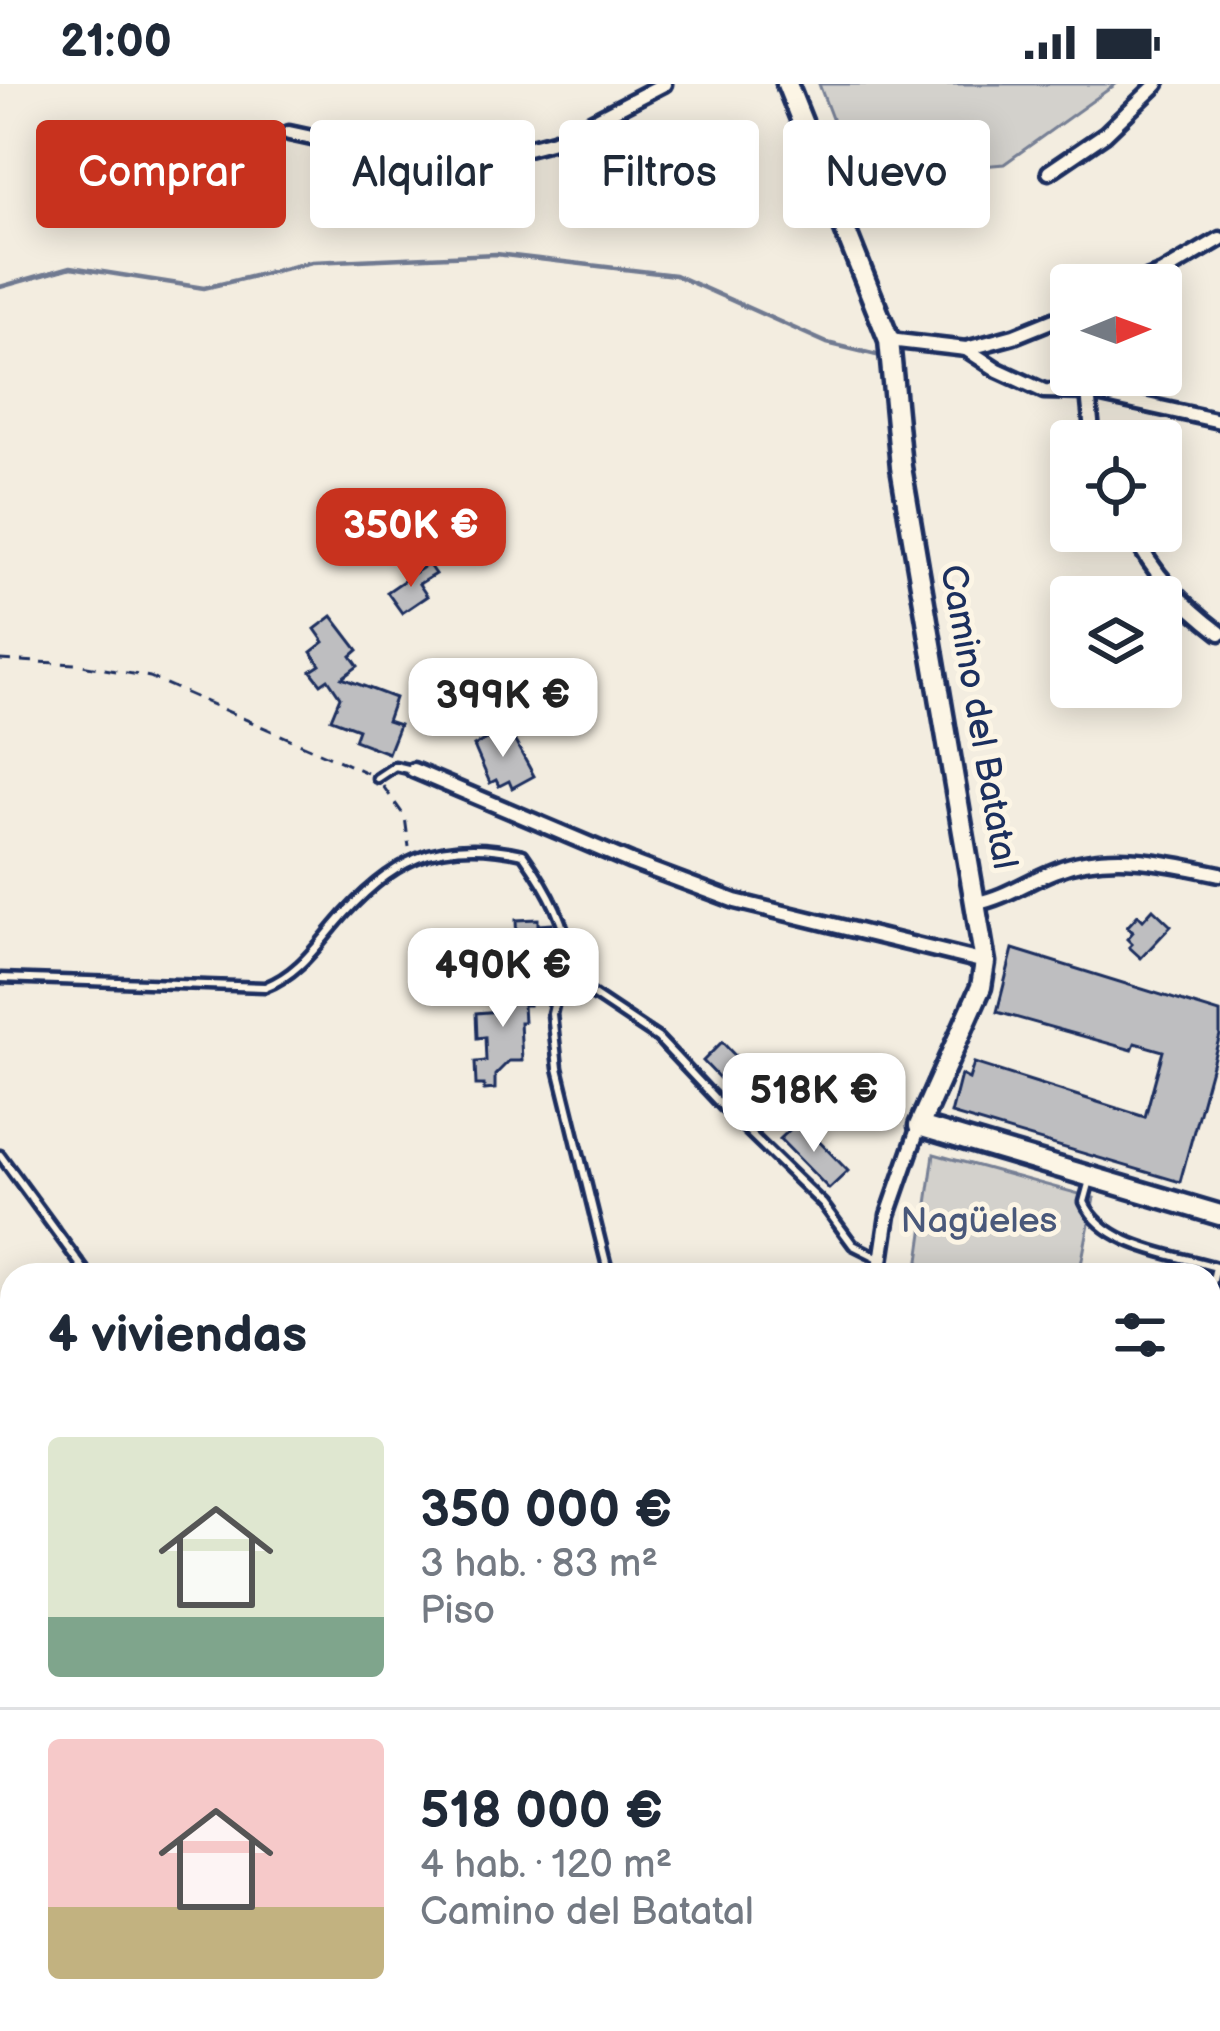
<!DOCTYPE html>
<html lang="es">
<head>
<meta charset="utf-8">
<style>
	:root { --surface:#fff; --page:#f2f2f3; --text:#1f2937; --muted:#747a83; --line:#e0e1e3; --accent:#c8321e }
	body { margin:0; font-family:"Balsamiq Sans",sans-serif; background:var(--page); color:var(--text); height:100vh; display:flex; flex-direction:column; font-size:45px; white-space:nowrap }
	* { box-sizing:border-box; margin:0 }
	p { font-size:39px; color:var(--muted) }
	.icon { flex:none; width:66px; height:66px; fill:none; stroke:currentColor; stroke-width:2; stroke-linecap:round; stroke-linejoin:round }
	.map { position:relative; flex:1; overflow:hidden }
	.panel { position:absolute; left:0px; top:1179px; width:1221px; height:768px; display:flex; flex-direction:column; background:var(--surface); border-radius:36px 36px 0 0; box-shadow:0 6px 30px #0003 }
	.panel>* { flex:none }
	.banner { position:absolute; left:36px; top:36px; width:1149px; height:108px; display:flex; gap:24px }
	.needle { width:78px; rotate:89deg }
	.tools { position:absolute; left:1050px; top:180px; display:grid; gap:24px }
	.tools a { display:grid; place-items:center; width:132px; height:132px; border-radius:12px; background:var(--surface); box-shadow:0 6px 30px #0003; font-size:60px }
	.price { position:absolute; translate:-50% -102px; padding:0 27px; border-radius:24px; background:#fff; color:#222; font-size:39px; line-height:78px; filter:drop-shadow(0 3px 6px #0008) }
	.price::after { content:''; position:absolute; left:50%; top:72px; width:36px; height:27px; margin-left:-18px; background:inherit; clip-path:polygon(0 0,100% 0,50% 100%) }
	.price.on { background:var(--accent); color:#fff }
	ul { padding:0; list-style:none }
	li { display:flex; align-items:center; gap:36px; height:300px; padding:0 48px }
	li+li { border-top:3px solid var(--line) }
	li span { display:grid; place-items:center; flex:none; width:336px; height:240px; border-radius:12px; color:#555 }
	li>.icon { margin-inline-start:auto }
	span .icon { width:144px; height:144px; fill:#fffc; stroke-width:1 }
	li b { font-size:51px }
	h2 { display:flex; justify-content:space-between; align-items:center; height:144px; padding:0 48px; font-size:51px }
	.chip { padding:0 42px; border-radius:12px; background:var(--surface); box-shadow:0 6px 30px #0003; font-size:42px; line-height:108px }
	.chip.on { background:var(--accent); color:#fff }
	.status { display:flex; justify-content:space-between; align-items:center; height:84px; padding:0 60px; background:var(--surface); direction:ltr }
	.status svg { height:33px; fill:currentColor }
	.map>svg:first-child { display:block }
	.green { fill:#d3d1cc; stroke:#778095; stroke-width:3 }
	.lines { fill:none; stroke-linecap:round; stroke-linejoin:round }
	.stream { stroke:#707a91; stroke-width:4.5 }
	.building { fill:#bebec0; stroke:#1b2f5e; stroke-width:3 }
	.lane-casing { stroke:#1b2f5e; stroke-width:15 }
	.street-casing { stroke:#1b2f5e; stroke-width:21 }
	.secondary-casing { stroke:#1b2f5e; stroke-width:27 }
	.path { stroke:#1b2f5e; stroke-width:3; stroke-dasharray:12 9; stroke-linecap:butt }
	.lane { stroke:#fcf5e5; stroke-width:6 }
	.street { stroke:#fcf5e5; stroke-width:12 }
	.secondary { stroke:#fcf5e5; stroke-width:18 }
	.labels { text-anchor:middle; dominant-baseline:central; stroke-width:10; stroke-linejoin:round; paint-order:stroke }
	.street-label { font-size:36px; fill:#1b2f5e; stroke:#fcf5e5 }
	.park-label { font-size:36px; fill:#49587a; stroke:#fcf5e5 }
</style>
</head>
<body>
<div class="status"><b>21:00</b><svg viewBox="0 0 49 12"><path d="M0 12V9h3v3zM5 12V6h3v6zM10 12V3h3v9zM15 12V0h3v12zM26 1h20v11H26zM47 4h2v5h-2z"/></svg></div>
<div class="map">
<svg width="1220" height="1947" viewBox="0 0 1220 1947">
	<rect width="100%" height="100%" fill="#f3ede0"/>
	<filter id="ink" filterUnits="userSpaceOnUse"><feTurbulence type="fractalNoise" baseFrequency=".00833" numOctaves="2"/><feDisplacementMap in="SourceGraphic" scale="24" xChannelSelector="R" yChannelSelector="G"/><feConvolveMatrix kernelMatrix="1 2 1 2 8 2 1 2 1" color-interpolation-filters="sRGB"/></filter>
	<g filter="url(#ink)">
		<!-- green -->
		<g class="green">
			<path d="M819,0h297l-112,80 -150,13z"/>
			<path d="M934,1070l160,44 -15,77h-162z"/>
			<path d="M1209,1256l11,2v642l-11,1z"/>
			<path d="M649,1935h361l-25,9 -46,3h-296z"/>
		</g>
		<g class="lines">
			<!-- stream -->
			<g class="stream">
				<path d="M0,203l71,-20 133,21 108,-26 184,-8 179,21 152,68 58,14"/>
				<path d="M1209,1920h11"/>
				<path d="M1041,1947l28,-12"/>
			</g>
		</g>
		<!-- building -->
		<g class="building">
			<path d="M428,480l7,10 -16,10 8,12 -25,17 -15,-21z"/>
			<path d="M332,532l26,34 -7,6 7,10 -16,12 53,20 -8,23 12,4 -11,28 -34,-13 4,-11 -27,-10 9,-22 -12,-18 -7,5 -10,-13 9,-6 -9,-13 13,-10 -9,-13z"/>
			<path d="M507,643l27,49 -22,12 -3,-7 -10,5 -3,-6 -6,3 -16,-37z"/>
			<path d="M1153,825l18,17 -30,32 -12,-11 3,-3 -5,-5 6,-7 -6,-5 11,-12 5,5z"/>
			<path d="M538,835v6l14,-1 1,23 -36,-4 -1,-23z"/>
			<path d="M1013,865l207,64v22l-40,147 -229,-68 10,-39 8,4 5,-16 171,54 18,-66 -28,-8 -3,7 -135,-38z"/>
			<path d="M527,879l2,42h-6l1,17h-4l2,39h-13l-14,14v14l-11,1v-5h-8l-1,-23 11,-1 -1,-24 -8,1 -1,-25 24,-2v-4l6,-1v-7h4l2,-35z"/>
			<path d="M722,958l49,51 -19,19 -49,-51z"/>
			<path d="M799,1037l49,50 -19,18 -49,-50z"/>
		</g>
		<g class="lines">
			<defs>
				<g id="lane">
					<path d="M377,694l18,-12 17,4"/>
					<path d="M0,894l265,9c31,-12 48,-36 69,-61 55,-66 104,-91 189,-72 29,41 41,67 51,116l-17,22 -5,22 6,54 51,207"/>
					<path d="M568,894l90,60 65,69 100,97 30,41 26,13"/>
					<path d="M0,1071l88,120"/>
					<path d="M1090,1096l-6,22c20,45 89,52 132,65l-7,30"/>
				</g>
				<g id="street">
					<path d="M289,49l162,35 103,-27 110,-57"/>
					<path d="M1049,88l56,-38 52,-50"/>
					<path d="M1131,201l31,-12 58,-34"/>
					<path d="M889,256l77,9 48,-13 57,-23"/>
					<path d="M966,265l32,21 46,21 44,1 132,29"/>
					<path d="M1088,308l5,49"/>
					<path d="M1132,447c21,44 50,73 88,102"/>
					<path d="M413,686l218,92 104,39 250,61"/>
					<path d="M977,819c27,-5 51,-22 77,-32 54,-22 111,-9 166,3"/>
					<path d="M879,1191l9,-60 31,-89"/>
					<path d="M6,1841l6,34"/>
					<path d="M23,1935l2,12"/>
					<path d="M308,1947v-12"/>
					<path d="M617,1947l6,-12"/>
				</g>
				<path id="secondary" d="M787,0l102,256 12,127 84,495 -4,25 -62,139 301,89"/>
			</defs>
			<!-- lane casing -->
			<use href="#lane" class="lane-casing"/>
			<!-- street casing -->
			<use href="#street" class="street-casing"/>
			<!-- secondary casing -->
			<use href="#secondary" class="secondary-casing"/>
			<!-- path -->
			<g class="path">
				<path d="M0,576l76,4 74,13 217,96"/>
				<path d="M383,702l22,31 4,30"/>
				<path d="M1209,1600l11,-5"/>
				<path d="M0,1658l12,7"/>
			</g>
			<!-- lane -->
			<use href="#lane" class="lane"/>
			<!-- street -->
			<use href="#street" class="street"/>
			<!-- secondary -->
			<use href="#secondary" class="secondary"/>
		</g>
	</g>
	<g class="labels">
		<!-- street labels -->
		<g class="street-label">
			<text transform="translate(978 633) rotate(80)">Camino del Batatal</text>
		</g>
		<!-- park labels -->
		<g class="park-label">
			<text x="979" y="1137">Nagüeles</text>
		</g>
	</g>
</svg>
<div class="tools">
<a><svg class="needle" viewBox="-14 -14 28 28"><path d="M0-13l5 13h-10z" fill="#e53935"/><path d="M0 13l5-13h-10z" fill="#747a83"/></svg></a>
<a><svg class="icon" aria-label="locate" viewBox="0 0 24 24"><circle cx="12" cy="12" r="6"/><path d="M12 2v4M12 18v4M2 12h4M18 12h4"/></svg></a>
<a><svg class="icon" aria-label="layers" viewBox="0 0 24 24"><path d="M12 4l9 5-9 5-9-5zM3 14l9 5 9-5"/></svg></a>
</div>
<b class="price on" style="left:411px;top:506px">350K €</b>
<b class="price" style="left:503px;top:676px">399K €</b>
<b class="price" style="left:503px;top:946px">490K €</b>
<b class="price" style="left:814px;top:1071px">518K €</b>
<div class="banner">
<a class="chip on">Comprar</a>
<a class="chip">Alquilar</a>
<a class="chip">Filtros</a>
<a class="chip">Nuevo</a>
</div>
<section class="panel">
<h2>4 viviendas<svg class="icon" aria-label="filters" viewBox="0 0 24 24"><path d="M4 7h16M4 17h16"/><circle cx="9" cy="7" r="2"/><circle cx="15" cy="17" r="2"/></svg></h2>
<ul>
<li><span style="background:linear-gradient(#dfe7d0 75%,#7fa58c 0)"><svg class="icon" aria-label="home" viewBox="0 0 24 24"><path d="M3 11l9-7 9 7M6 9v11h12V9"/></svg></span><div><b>350 000 €</b><p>3 hab. · 83 m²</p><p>Piso</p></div></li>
<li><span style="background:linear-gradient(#f6c9c9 70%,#c2b280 0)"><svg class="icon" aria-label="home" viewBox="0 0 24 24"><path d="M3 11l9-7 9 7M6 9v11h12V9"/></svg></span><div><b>518 000 €</b><p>4 hab. · 120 m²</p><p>Camino del Batatal</p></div></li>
</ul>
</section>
</div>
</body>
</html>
